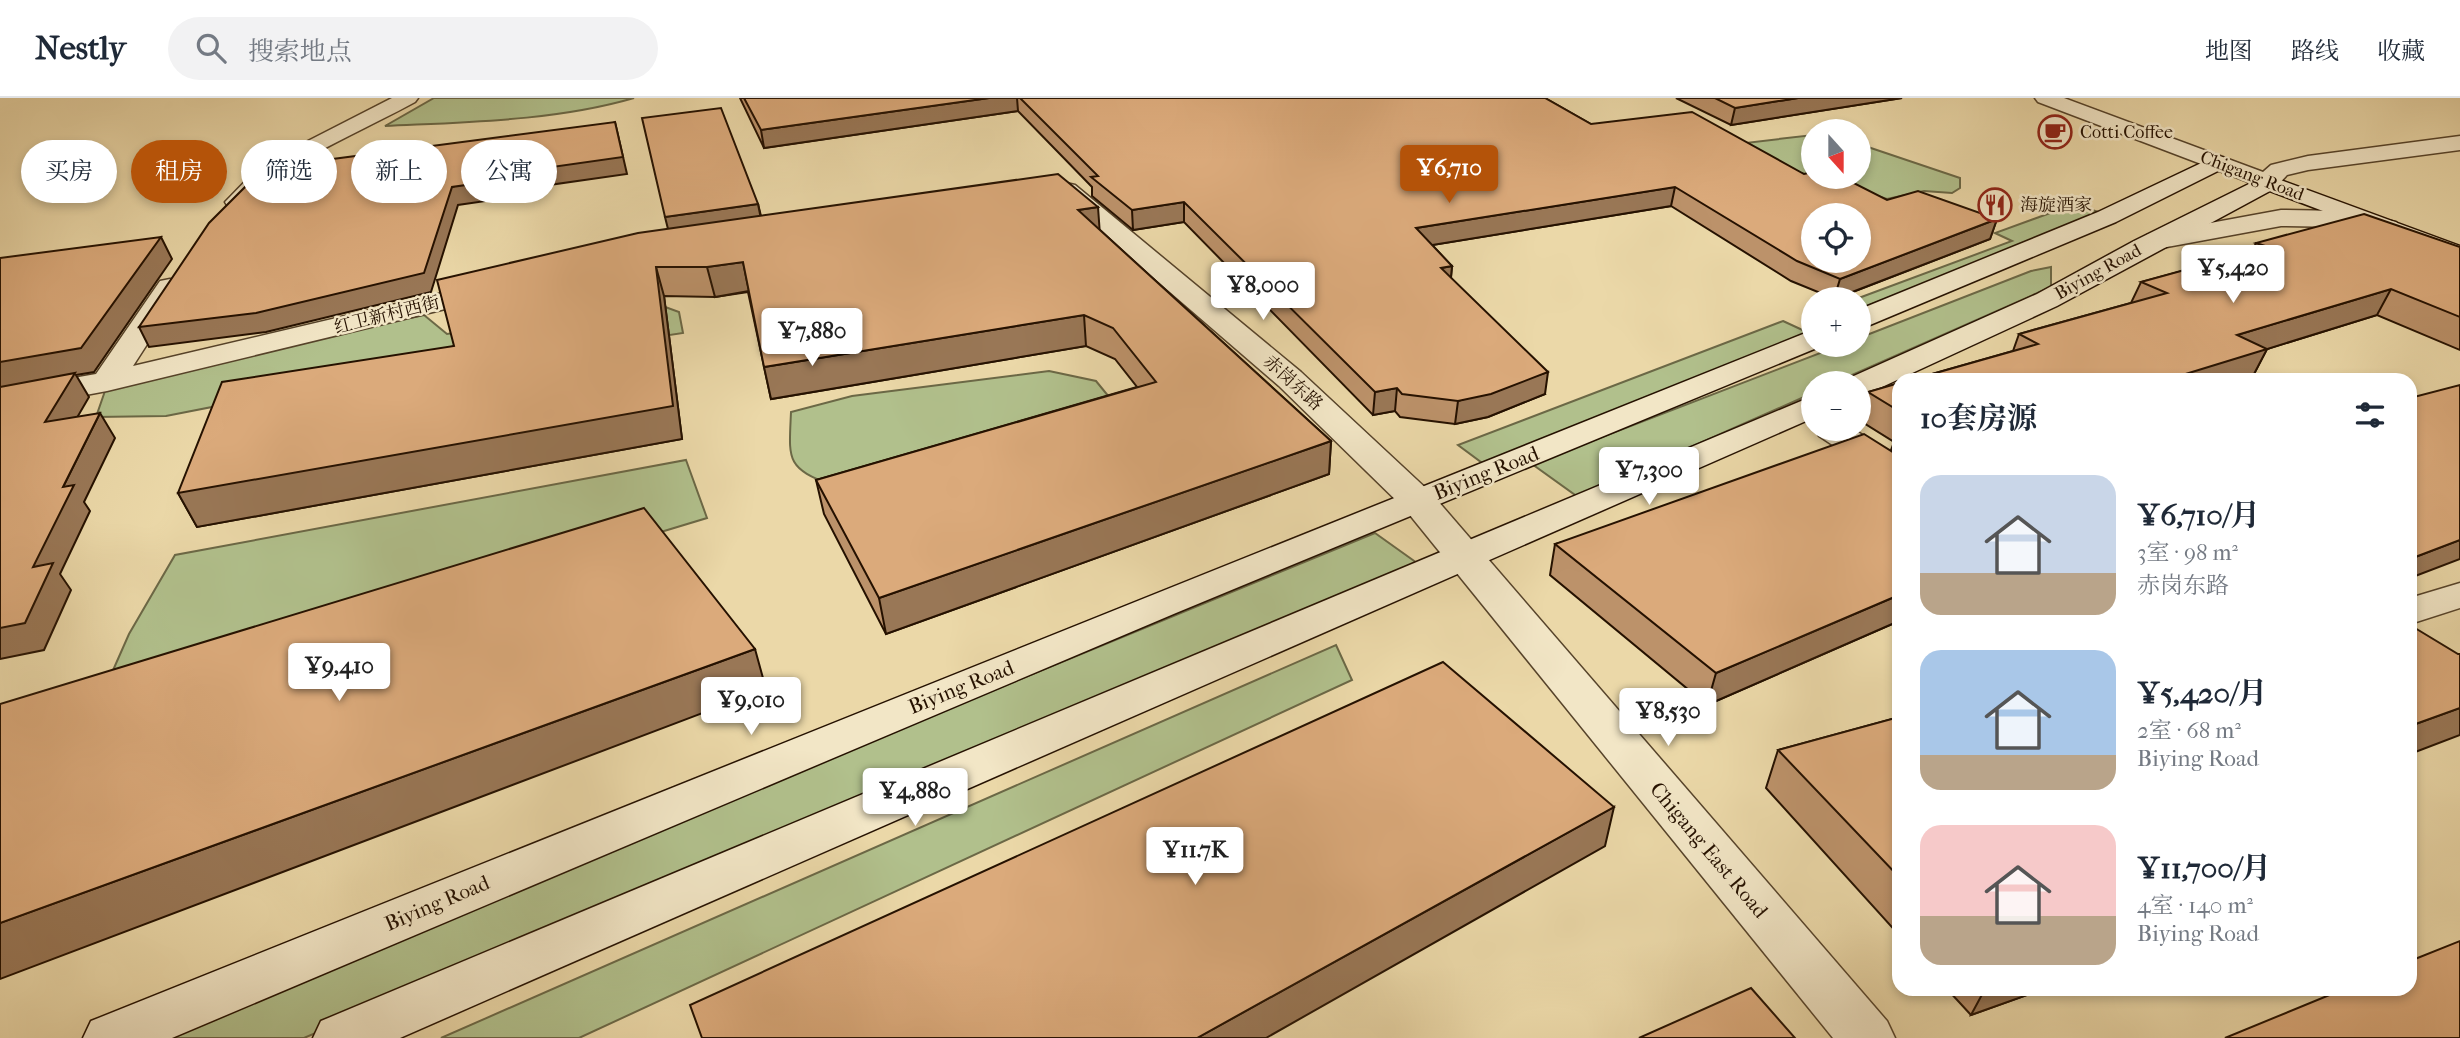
<!DOCTYPE html>
<html lang="zh">
<head>
<meta charset="utf-8">
<style>
	:root { --surface:#fff; --page:#f2f2f3; --text:#1f2937; --muted:#747a83; --line:#e0e1e3; --accent:#b45309 }
	body { margin:0; font-family:"IM FELL French Canon","Noto Serif SC",serif; background:var(--page); color:var(--text); height:100vh; display:flex; flex-direction:column; font-size:26px; white-space:nowrap }
	* { box-sizing:border-box; margin:0 }
	p { font-size:23px; color:var(--muted) }
	.icon { flex:none; width:38px; height:38px; fill:none; stroke:currentColor; stroke-width:2; stroke-linecap:round; stroke-linejoin:round }
	.map { position:relative; flex:1; overflow:hidden }
	.drawer { position:absolute; left:1892px; top:275px; width:525px; height:623px; display:flex; flex-direction:column; background:var(--surface); border-radius:21px; box-shadow:0 4px 10px #0003 }
	.drawer>* { flex:none }
	.banner { position:absolute; left:21px; top:42px; width:665px; height:63px; display:flex; gap:14px }
	.needle { width:46px; rotate:159deg }
	.fabs { position:absolute; left:1801px; top:21px; display:grid; gap:14px }
	.fabs a { display:grid; place-items:center; width:70px; height:70px; border-radius:50%; background:var(--surface); box-shadow:0 4px 10px #0003; font-size:35px }
	.price { position:absolute; translate:-50% -60px; padding:0 16px; border-radius:7px; background:#fff; color:#222; font-size:23px; line-height:46px; filter:drop-shadow(0 2px 4px #0008) }
	.price::after { content:''; position:absolute; left:50%; top:42px; width:21px; height:16px; margin-left:-10px; background:inherit; clip-path:polygon(0 0,100% 0,50% 100%) }
	.price.selected { background:var(--accent); color:#fff }
	ul { padding:0; list-style:none }
	li { display:flex; align-items:center; gap:21px; height:175px; padding:0 28px }
	li span { display:grid; place-items:center; flex:none; width:196px; height:140px; border-radius:21px; color:#555 }
	li>.icon { margin-inline-start:auto }
	span .icon { width:84px; height:84px; fill:#fffc; stroke-width:1 }
	li b { font-size:30px }
	h2 { display:flex; justify-content:space-between; align-items:center; height:84px; padding:0 28px; font-size:30px }
	.pill { padding:0 24px; border-radius:32px; background:var(--surface); box-shadow:0 4px 10px #0003; font-size:24px; line-height:63px }
	.pill.selected { background:var(--accent); color:#fff }
	header { display:flex; align-items:center; gap:42px; box-sizing:border-box; height:98px; padding:0 35px; background:var(--surface); border-bottom:2px solid var(--line) }
	header strong { font-size:33px }
	nav { display:flex; gap:38px; margin-inline-start:auto; font-size:24px }
	.search { width:490px; height:63px; background:var(--page); display:flex; align-items:center; gap:18px; box-sizing:border-box; padding:0 24px; border-radius:38px; color:var(--muted); font-size:26px }
	.map>svg:first-child { display:block }
	.green { fill:#b1c08c; stroke:#6b6846; stroke-width:2 }
	.lines { fill:none; stroke-linecap:round; stroke-linejoin:round }
	.minor-casing { stroke:#56432a; stroke-width:3 }
	.tertiary-casing { stroke:#56432a; stroke-width:3 }
	.secondary-casing { stroke:#251100; stroke-width:3 }
	.minor { fill:#f2e6c6; fill-rule:evenodd }
	.tertiary { fill:#f2e6c6; fill-rule:evenodd }
	.secondary { fill:#f2e6c6; fill-rule:evenodd }
	.wall { fill:#bc926a; stroke:#251100; stroke-width:2 }
	.shaded-wall { fill:#997756; stroke:#251100; stroke-width:2 }
	.building { fill:#dbaa7b; stroke:#251100; stroke-width:2; fill-rule:evenodd }
	.labels { text-anchor:middle; dominant-baseline:central; stroke-width:5; stroke-linejoin:round; paint-order:stroke }
	.far-poi-label { font-size:18px; fill:#251100; stroke:#f2e6c6; text-anchor:start }
	.far-street-label { font-size:18px; fill:#251100; stroke:#f2e6c6 }
	.street-label { font-size:21px; fill:#251100; stroke:#f2e6c6 }
</style>
</head>
<body>
<header>
<strong>Nestly</strong>
<div class="search"><svg class="icon" aria-label="search" viewBox="0 0 24 24"><circle cx="10" cy="10" r="6"/><path d="M15 15l6 6"/></svg>搜索地点</div>
<nav><a>地图</a><a>路线</a><a>收藏</a></nav>
</header>
<div class="map">
<svg width="2460" height="940" viewBox="0 0 2460 940">
	<rect width="100%" height="100%" fill="#ebd8a8"/>
	<filter id="stains"><feTurbulence type="fractalNoise" baseFrequency=".00286" numOctaves="4"/><feColorMatrix values="0 0 0 0 .2 0 0 0 0 .09 0 0 0 0 .02 0 0 0 .5 -.17"/></filter>
	<radialGradient id="worn" r=".72"><stop offset=".6" stop-color="#630" stop-opacity="0"/><stop offset="1" stop-color="#630" stop-opacity=".3"/></radialGradient>
	<!-- green -->
	<g class="green">
		<path d="M434,0h200c-79,23 -167,24 -249,28z"/>
		<path d="M1813,37v40l-79,11 -6,-41z"/>
		<path d="M1859,46l101,34v10l-8,5 -28,-2 -37,8 -69,-22h40z"/>
		<path d="M2075,106l32,11 -248,94 -1,-10h-2l156,-58 -17,-8z"/>
		<path d="M2051,169v20l-217,96h-21v10l-235,104 -46,-33 309,-119h17l1,-7 172,-67z"/>
		<path d="M657,206l22,8 4,21 -425,65 -92,18 -70,1 9,-26 63,-21 256,-55 23,19z"/>
		<path d="M1783,223l26,12 -324,132 -27,-20z"/>
		<path d="M1049,273l47,10 18,22 -282,82c-47,-17 -43,-26 -41,-73l61,-16z"/>
		<path d="M686,362l21,58 -608,184 30,-68 46,-79z"/>
		<path d="M1375,435l42,30 -1113,475h-154z"/>
		<path d="M1336,547l16,35 -773,358h-138z"/>
	</g>
	<g class="lines">
		<defs>
			<g id="minor">
				<path d="M392,0h26l-3,4c-44,24 -93,45 -135,72 -19,11 -27,39 -52,33l-3,-5 36,-37z"/>
				<path d="M1066,85l9,2 226,187 130,121 5,8 -5,8 -13,3 -13,-3 -126,-123 -218,-188 -15,-1 -3,-5 3,-5z"/>
				<path d="M170,181l10,2 4,6 -51,79 360,-85 10,2 4,6 -4,6 -396,96 -107,20v-20l96,-17 64,-93z"/>
				<path d="M1815,331h38l46,29v26l-12,-3 -68,-45z"/>
				<path d="M2460,485v25l-50,16v-26z"/>
			</g>
			<g id="tertiary">
				<path d="M2035,0h29l199,74 8,-7 37,-9 152,-20v14l-152,20 -21,5 -11,12 -9,2 -229,-87z"/>
				<path d="M2281,112l61,1 54,11 4,5 -4,5 -9,3 -45,-8 -61,-1 -125,23 -9,-2 -4,-6 4,-6 9,-2z"/>
				<path d="M1418,392l13,3 456,528 8,17h-62l-428,-529 -5,-8 5,-8z"/>
			</g>
			<g id="secondary">
				<path d="M2216,58l8,2 4,5 -4,5 -108,54 -258,108v-20l240,-98z"/>
				<path d="M2267,77l193,71v17l-190,-72 -213,115 -188,87 -11,2v-12h-14l3,-4 190,-85 97,-53z"/>
				<path d="M1813,232v15h11l-648,268 -1004,425h-89l8,-17z"/>
				<path d="M1813,298v22l-1413,620h-87l8,-17z"/>
			</g>
		</defs>
		<!-- minor casing -->
		<use href="#minor" class="minor-casing"/>
		<!-- tertiary casing -->
		<use href="#tertiary" class="tertiary-casing"/>
		<!-- secondary casing -->
		<use href="#secondary" class="secondary-casing"/>
		<!-- minor -->
		<use href="#minor" class="minor"/>
		<!-- tertiary -->
		<use href="#tertiary" class="tertiary"/>
		<!-- secondary -->
		<use href="#secondary" class="secondary"/>
	</g>
	<!-- wall -->
	<g class="wall">
		<path d="M740,0h805l46,26 213,50 83,26 110,19 -7,20 -155,60 -44,-18 -120,-75 -239,39 20,21 -1,12 94,116 -57,23 -33,7 -55,-7 -5,-6 -22,4 -189,-193 -51,8 -41,-34v-9l-74,-76 -254,37z"/>
		<path d="M1676,0h226l-171,27z"/>
		<path d="M758,106l3,12 339,14 231,211 -2,33 -443,160 -62,-120 -8,-34 321,-93 -22,-28 -29,-13 -315,53 -23,-107 -33,5 -51,-1 18,143 -485,88 -19,-34 276,-147 214,-117z"/>
		<path d="M2256,145l204,4v103l-83,-35 -110,34 -14,27 -12,4h-330l102,-29 6,-17 112,-31 10,-21 111,-30z"/>
		<path d="M1899,285v238l-192,84 -157,-130 5,-31 342,-90 -6,-4 3,-8 -35,-22 9,-28z"/>
		<path d="M1899,619v218l-133,-147 12,-38z"/>
		<path d="M1947,891h97l-73,26z"/>
	</g>
	<!-- shaded-wall -->
	<g class="shaded-wall">
		<path d="M989,0h28l1,13 -254,37 -3,-18z"/>
		<path d="M1798,0h104l-171,27 4,-17z"/>
		<path d="M615,24l12,52 -141,20v7l-28,4 -27,87 -165,40 -117,15 -10,-20 313,-140 29,-10z"/>
		<path d="M1675,89l-4,19 -257,42 2,-20z"/>
		<path d="M1184,104v20l-51,8 -1,-20z"/>
		<path d="M758,106l4,20 -92,13 -5,-20z"/>
		<path d="M1098,109l2,28 -22,-25z"/>
		<path d="M1997,121l-7,20 -156,60 6,-20z"/>
		<path d="M161,139l11,22 -78,113 -18,3 13,22 -29,50 -60,-59v-26z"/>
		<path d="M743,164l6,29 -34,6 -8,-30z"/>
		<path d="M1452,168l-2,21 -9,-19z"/>
		<path d="M656,169l8,29 18,143 -485,88 -19,-34z"/>
		<path d="M2391,191l-14,26 -110,34 -14,27 -12,4h-75l71,-45z"/>
		<path d="M1084,217l2,31 -315,53 -7,-32z"/>
		<path d="M1548,274l-3,22 -57,23 -33,7 3,-23z"/>
		<path d="M1397,290l-2,23 -22,4 2,-23z"/>
		<path d="M100,315l15,25 -31,64 6,9 -30,63 11,16 -27,60 -44,9v-31l33,-61 30,-80z"/>
		<path d="M1331,343l-2,33 -443,160 -7,-36z"/>
		<path d="M1899,384v26l-5,-25z"/>
		<path d="M2460,442v19l-50,19v-19z"/>
		<path d="M1899,497v26l-192,84 9,-32z"/>
		<path d="M755,551l11,40 -766,290v-56z"/>
		<path d="M2460,610v27l-50,19v-28z"/>
		<path d="M1614,709l-9,39 -339,192h-69z"/>
		<path d="M1985,891h59l-73,26z"/>
	</g>
	<!-- building -->
	<g class="building">
		<path d="M744,0h245l-228,32z"/>
		<path d="M1020,0h525l46,26 101,-12 112,62 9,-2v5h29l45,23 31,-9 79,28 -157,60 -43,-18 -122,-74 -259,41 36,38 -11,2 107,104 -57,22 -33,7 -56,-7 -5,-6 -22,4 -191,-190 -52,8 -41,-33 7,-1zM1813,117h45v46h-45z"/>
		<path d="M1715,0h83l-63,10z"/>
		<path d="M721,10l37,96 -93,13 -23,-99z"/>
		<path d="M615,24l8,35 -142,20 -1,6 -28,4 -28,86 -168,40 -117,14 70,-104 55,-55z"/>
		<path d="M1058,76l40,33 -20,3 253,231 -452,157 -63,-118 340,-98 -43,-54 -29,-13 -320,52 -21,-105 -36,5h-51l17,139 -495,87 44,-111 232,-36 -17,-66 201,-47z"/>
		<path d="M2364,116l96,33v70l-69,-28 -154,46 30,14 -101,31h-255l127,-36 -19,-10 148,-41 -26,-11 127,-35 -12,-4z"/>
		<path d="M161,139l-80,111 -81,14v-104z"/>
		<path d="M75,275l-30,49 55,-9 -37,74 11,-2 -41,82 20,-4 -28,60 -25,5v-241z"/>
		<path d="M1899,285v28l-31,-19z"/>
		<path d="M2460,287v155l-50,19v-161z"/>
		<path d="M1864,336l32,20 3,1v27l-5,1 5,13v99l-183,78 -161,-129z"/>
		<path d="M644,410l111,141 -755,274v-219z"/>
		<path d="M2410,527l48,29h2v54l-50,18z"/>
		<path d="M1443,564l171,145 -417,231h-495l-12,-33z"/>
		<path d="M1899,619v160l-121,-127z"/>
		<path d="M2460,843v97h-235l119,-49h66v-28z"/>
		<path d="M1751,890l44,50h-156z"/>
	</g>
	<!-- icons -->
	<defs>
		<symbol id="cafe-ring" viewBox="-11 -11 22 22"><circle r="9.5" fill="#f2e6c6" stroke="#8f2418" stroke-width="1.5"/><path d="M-5.5-4.5H6V0H3Q3 3.5 0 3.5H-2.5Q-5.5 3.5-5.5 0ZM3-3.2v2h1.7v-2ZM-6 4.5H4V6H-6Z" fill="#8f2418"/></symbol>
		<symbol id="restaurant-ring" viewBox="-11 -11 22 22"><circle r="9.5" fill="#f2e6c6" stroke="#8f2418" stroke-width="1.5"/><path d="M-5-6h1v4h1v-4h1v4h1v-4h1v5L-1.5 .5V6h-2V.5L-5-1ZM5-6V6H3V1.5H1.5Q1.5-4 5-6Z" fill="#8f2418"/></symbol>
	</defs>
	<g fill-rule="evenodd">
		<use href="#cafe-ring" x="2036" y="15" width="38" height="38"/>
		<use href="#restaurant-ring" x="1976" y="88" width="38" height="38"/>
	</g>
	<g class="labels">
		<!-- far-poi labels -->
		<g class="far-poi-label">
			<text x="2080" y="34">Cotti Coffee</text>
			<text x="2020" y="107">海旋酒家</text>
		</g>
		<!-- far-street labels -->
		<g class="far-street-label">
			<text transform="translate(2252 78) rotate(21)">Chigang Road</text>
			<text transform="translate(2098 174) rotate(-29)">Biying Road</text>
			<text transform="translate(387 217) rotate(-14)">红卫新村西街</text>
			<text transform="translate(1293 285) rotate(42)">赤岗东路</text>
		</g>
		<!-- street labels -->
		<g class="street-label">
			<text transform="translate(1486 375) rotate(-22)">Biying Road</text>
			<text transform="translate(961 589) rotate(-22)">Biying Road</text>
			<text transform="translate(1709 752) rotate(50)">Chigang East Road</text>
			<text transform="translate(437 805) rotate(-23)">Biying Road</text>
		</g>
	</g>
	<rect width="100%" height="100%" filter="url(#stains)"/>
	<rect width="100%" height="100%" fill="url(#worn)"/>
</svg>
<div class="fabs">
<a><svg class="needle" viewBox="-14 -14 28 28"><path d="M0-13l5 13h-10z" fill="#e53935"/><path d="M0 13l5-13h-10z" fill="#747a83"/></svg></a>
<a><svg class="icon" aria-label="locate" viewBox="0 0 24 24"><circle cx="12" cy="12" r="6"/><path d="M12 2v4M12 18v4M2 12h4M18 12h4"/></svg></a>
<a>+</a>
<a>−</a>
</div>
<b class="price selected" style="left:1449px;top:107px">¥6,710</b>
<b class="price" style="left:2233px;top:207px">¥5,420</b>
<b class="price" style="left:1263px;top:224px">¥8,000</b>
<b class="price" style="left:812px;top:270px">¥7,880</b>
<b class="price" style="left:1649px;top:409px">¥7,300</b>
<b class="price" style="left:339px;top:605px">¥9,410</b>
<b class="price" style="left:751px;top:639px">¥9,010</b>
<b class="price" style="left:1668px;top:650px">¥8,530</b>
<b class="price" style="left:915px;top:730px">¥4,880</b>
<b class="price" style="left:1195px;top:789px">¥11.7K</b>
<div class="banner">
<a class="pill">买房</a>
<a class="pill selected">租房</a>
<a class="pill">筛选</a>
<a class="pill">新上</a>
<a class="pill">公寓</a>
</div>
<section class="drawer">
<h2>10套房源<svg class="icon" aria-label="filters" viewBox="0 0 24 24"><path d="M4 7h16M4 17h16"/><circle cx="9" cy="7" r="2"/><circle cx="15" cy="17" r="2"/></svg></h2>
<ul>
<li><span style="background:linear-gradient(#c9d6e8 70%,#b9a48a 0)"><svg class="icon" aria-label="home" viewBox="0 0 24 24"><path d="M3 11l9-7 9 7M6 9v11h12V9"/></svg></span><div><b>¥6,710/月</b><p>3室 · 98 m²</p><p>赤岗东路</p></div></li>
<li><span style="background:linear-gradient(#a9c7e8 75%,#b9a48a 0)"><svg class="icon" aria-label="home" viewBox="0 0 24 24"><path d="M3 11l9-7 9 7M6 9v11h12V9"/></svg></span><div><b>¥5,420/月</b><p>2室 · 68 m²</p><p>Biying Road</p></div></li>
<li><span style="background:linear-gradient(#f6c9c9 65%,#b9a48a 0)"><svg class="icon" aria-label="home" viewBox="0 0 24 24"><path d="M3 11l9-7 9 7M6 9v11h12V9"/></svg></span><div><b>¥11,700/月</b><p>4室 · 140 m²</p><p>Biying Road</p></div></li>
</ul>
</section>
</div>
</body>
</html>
